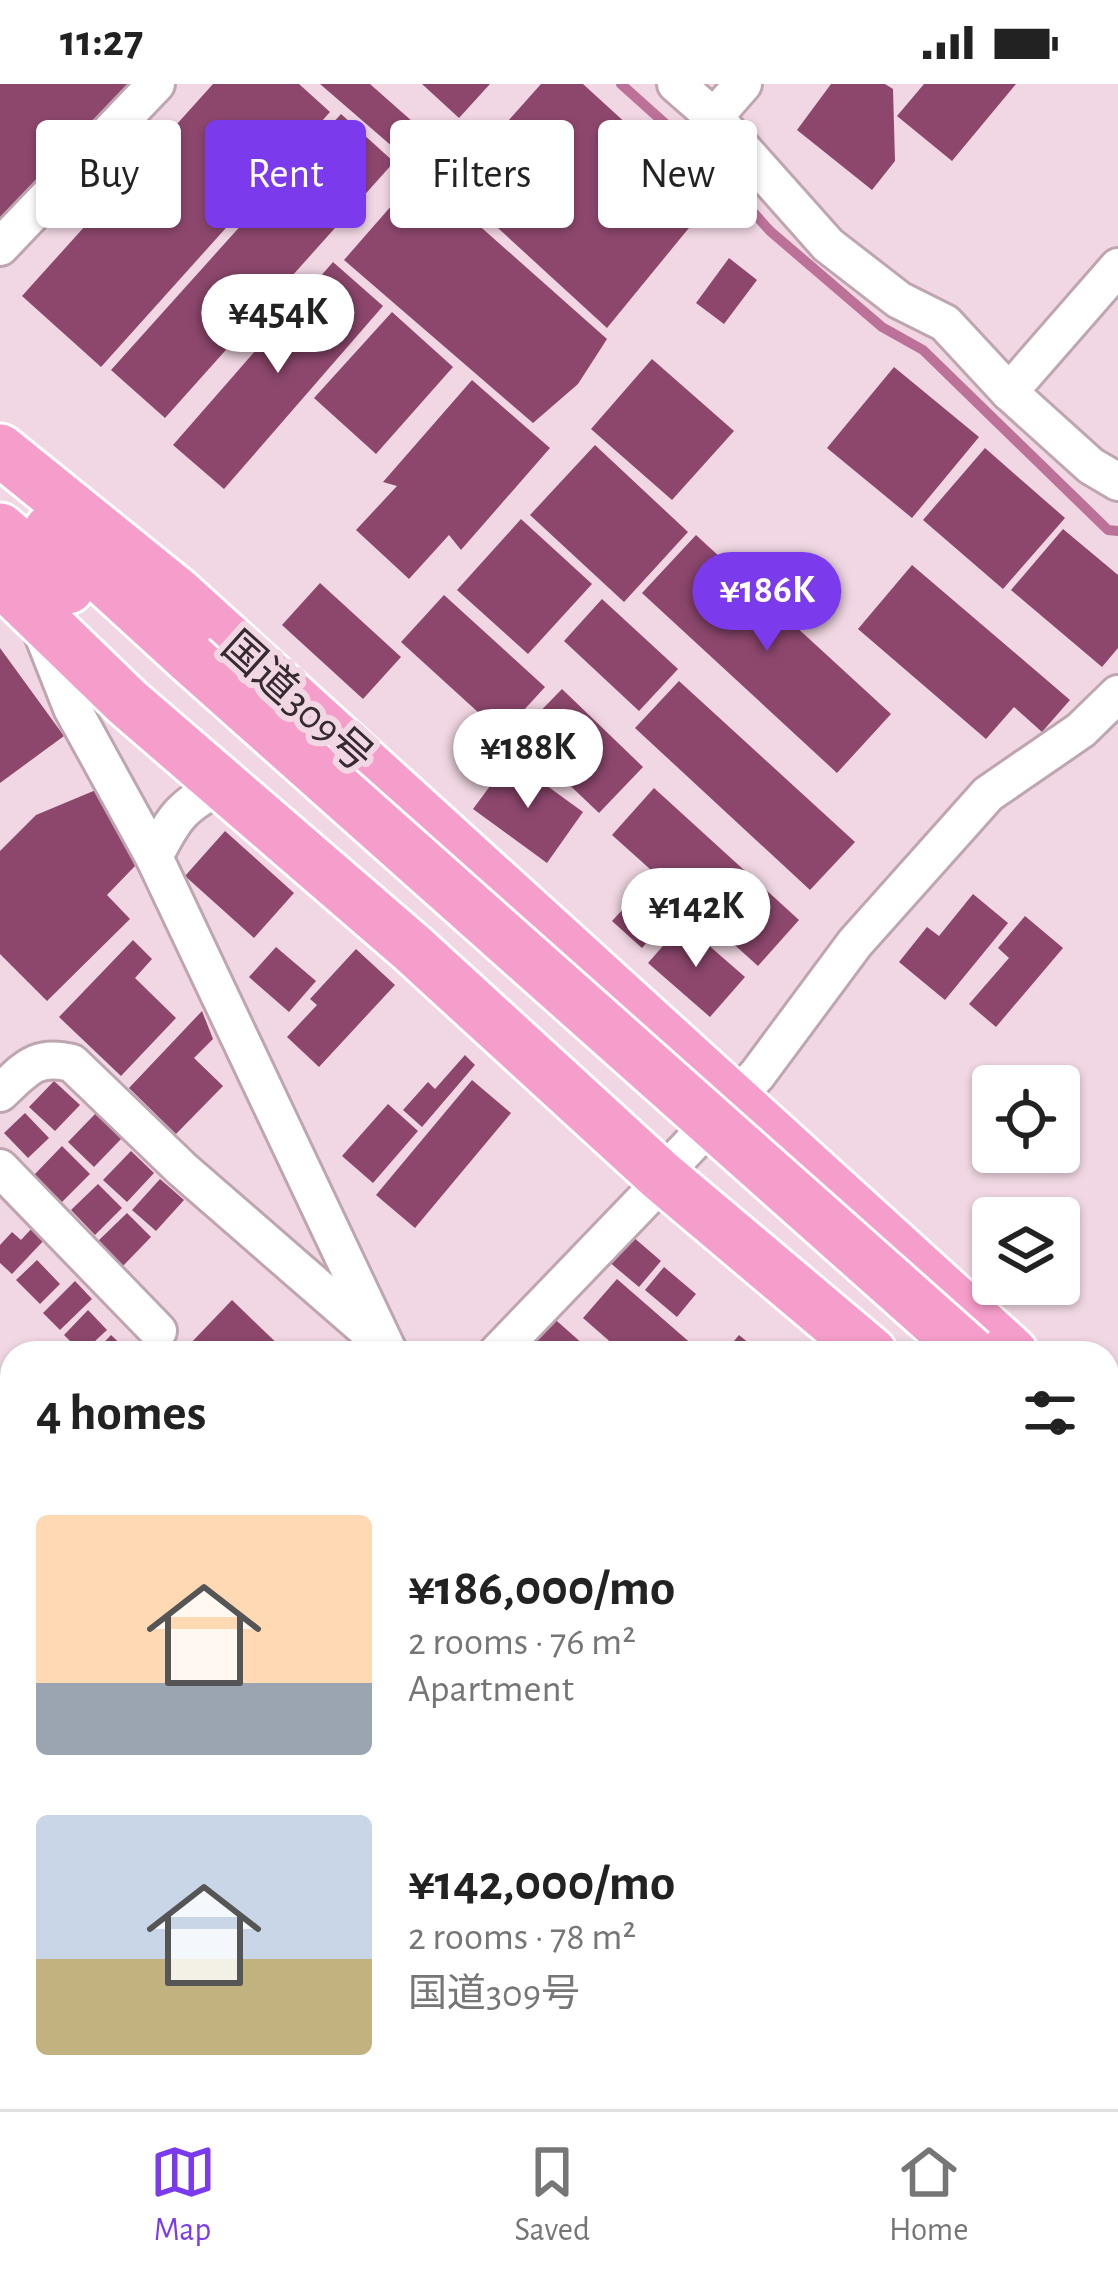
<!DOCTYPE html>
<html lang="en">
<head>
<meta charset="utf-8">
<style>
	:root { --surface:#fff; --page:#f2f2f2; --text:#222; --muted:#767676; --line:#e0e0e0; --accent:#7c3aed }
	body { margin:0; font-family:"Alegreya Sans","Noto Sans JP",sans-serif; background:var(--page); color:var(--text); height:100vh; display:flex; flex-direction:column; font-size:45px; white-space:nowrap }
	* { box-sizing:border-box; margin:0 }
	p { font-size:39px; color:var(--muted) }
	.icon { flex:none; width:66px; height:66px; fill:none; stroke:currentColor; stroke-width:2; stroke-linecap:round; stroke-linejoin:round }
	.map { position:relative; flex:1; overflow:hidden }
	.sheet { position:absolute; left:0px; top:1257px; width:1119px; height:768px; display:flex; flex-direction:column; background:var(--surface); border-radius:36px 36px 0 0; box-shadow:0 3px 9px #0004 }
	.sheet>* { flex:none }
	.top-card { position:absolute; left:36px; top:36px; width:1047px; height:108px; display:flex; gap:24px }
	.controls { position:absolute; left:972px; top:981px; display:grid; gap:24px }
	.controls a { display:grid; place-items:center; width:108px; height:108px; border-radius:12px; background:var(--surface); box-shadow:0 3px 9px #0004; font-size:60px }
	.price { position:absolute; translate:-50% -102px; padding:0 27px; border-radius:42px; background:#fff; color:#222; font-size:39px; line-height:78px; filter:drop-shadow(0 3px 6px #0008) }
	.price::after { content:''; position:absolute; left:50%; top:72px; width:36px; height:27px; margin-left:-18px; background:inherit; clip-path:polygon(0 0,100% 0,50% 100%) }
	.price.active { background:var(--accent); color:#fff }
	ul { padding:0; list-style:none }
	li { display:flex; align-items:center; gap:36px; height:300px; padding:0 36px }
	li span { display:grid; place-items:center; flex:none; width:336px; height:240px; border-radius:12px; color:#555 }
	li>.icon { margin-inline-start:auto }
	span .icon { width:144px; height:144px; fill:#fffc; stroke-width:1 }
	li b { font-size:51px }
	h2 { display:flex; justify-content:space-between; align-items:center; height:144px; padding:0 36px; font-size:51px }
	.tag { padding:0 42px; border-radius:12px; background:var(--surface); box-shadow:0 3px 9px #0004; font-size:42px; line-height:108px }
	.tag.active { background:var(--accent); color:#fff }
	.status { display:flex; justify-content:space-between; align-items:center; height:84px; padding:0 60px; background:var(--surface); direction:ltr }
	.status svg { height:33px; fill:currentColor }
	.menu { display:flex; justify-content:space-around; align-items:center; height:168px; border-top:3px solid var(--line); background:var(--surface); font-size:33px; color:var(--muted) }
	.menu a { display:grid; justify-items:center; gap:6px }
	.menu .active { color:var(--accent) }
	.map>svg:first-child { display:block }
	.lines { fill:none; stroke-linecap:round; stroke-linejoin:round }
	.stream { stroke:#bc7198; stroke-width:10 }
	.building { fill:#8d476d }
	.minor-casing { stroke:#bea5b0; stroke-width:42 }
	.major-casing { stroke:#fff; stroke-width:51 }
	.highway-casing { stroke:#fff; stroke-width:57 }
	.minor { stroke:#fff; stroke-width:36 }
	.major { stroke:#fac5e0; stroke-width:45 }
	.highway { stroke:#f69ecb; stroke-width:51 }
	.highway-bridge-casing { stroke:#fff; stroke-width:57; stroke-linecap:butt }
	.highway-bridge { stroke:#f69ecb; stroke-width:51 }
	.labels { text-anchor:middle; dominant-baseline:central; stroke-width:12; stroke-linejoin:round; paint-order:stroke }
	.street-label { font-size:42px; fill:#342a2f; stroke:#f1d7e3 }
</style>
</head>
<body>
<div class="status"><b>11:27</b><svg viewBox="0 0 49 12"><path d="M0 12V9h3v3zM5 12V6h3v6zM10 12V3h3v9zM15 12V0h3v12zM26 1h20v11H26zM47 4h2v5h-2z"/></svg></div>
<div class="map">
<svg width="1118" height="2025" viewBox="0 0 1118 2025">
	<rect width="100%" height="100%" fill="#f1d7e3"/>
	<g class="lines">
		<!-- stream -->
		<path class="stream" d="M621,0l86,77 63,70 112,96 41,23 185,180 10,1"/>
	</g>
	<!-- building -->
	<g class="building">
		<path d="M0,0h130l-130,139z"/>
		<path d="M213,0h86l31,28 -229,255 -79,-71z"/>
		<path d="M320,0h50l52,46 11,18 -17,19z"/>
		<path d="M422,0h68l-31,34z"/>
		<path d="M541,0h42l128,117 -104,127 -156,-143z"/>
		<path d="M831,0h54l8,5 2,72 -23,29 -75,-60z"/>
		<path d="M924,0h92l-64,77 -55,-45z"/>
		<path d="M341,30l53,48 -229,256 -54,-48z"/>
		<path d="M420,89l187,166 -29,45 -45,39 -189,-163z"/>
		<path d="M729,174l28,22 -33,44 -28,-21z"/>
		<path d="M333,178l50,44 -159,183 -51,-44z"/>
		<path d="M392,228l61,55 -77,87 -62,-56z"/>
		<path d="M652,275l82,72 -62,69 -81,-71z"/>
		<path d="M894,283l85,70 -67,81 -85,-70z"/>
		<path d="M472,296l78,68 -89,102 -12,-15 -40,44 -53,-49 41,-44 -14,-4z"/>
		<path d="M595,361l93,87 -64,70 -94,-87z"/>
		<path d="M985,364l80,70 -62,71 -80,-69z"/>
		<path d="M521,435l71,65 -64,70 -71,-64z"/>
		<path d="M1063,445l55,46v73l-16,19 -91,-77z"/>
		<path d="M696,451l195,179 -54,59 -195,-180z"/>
		<path d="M912,481l158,135 -28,32 -28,-25 -28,32 -128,-110z"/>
		<path d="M320,499l81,74 -38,42 -81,-74z"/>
		<path d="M444,511l101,92 -43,47 -101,-92z"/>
		<path d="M602,515l76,70 -39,42 -75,-70z"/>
		<path d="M0,564l64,88 -64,47z"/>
		<path d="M679,597l176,161 -45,48 -175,-162z"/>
		<path d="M562,605l81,78 -44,46 -82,-78z"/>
		<path d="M510,675l73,53 -36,51 -74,-54z"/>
		<path d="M103,703l32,79 -28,29 23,24 -83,82 -47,-47v-103l36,-36z"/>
		<path d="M654,704l145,132 -41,46 -146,-131z"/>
		<path d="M225,747l69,62 -40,45 -69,-62z"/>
		<path d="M639,808l30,26 -27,30 -30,-27z"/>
		<path d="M973,810l35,29 -63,77 -46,-38 28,-35 12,9z"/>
		<path d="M1025,832l38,32 -67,79 -27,-23 40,-46 -11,-10z"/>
		<path d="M683,839l62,54 -35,40 -62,-54z"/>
		<path d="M133,856l19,19 -17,19 41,40 -55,58 -62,-59z"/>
		<path d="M276,863l40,34 -27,31 -40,-35z"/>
		<path d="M356,865l39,36 -76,82 -32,-30 30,-32 -7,-6z"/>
		<path d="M202,927l11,28 -19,19 29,28 -47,48 -47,-46z"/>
		<path d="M465,971l10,10 -53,62 -19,-17 25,-28 7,7z"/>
		<path d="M472,996l39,33 -96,115 -39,-33z"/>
		<path d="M54,997l26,24 -25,26 -26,-24z"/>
		<path d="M388,1020l30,27 -45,52 -31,-27z"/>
		<path d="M97,1028l26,25 -29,30 -26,-25z"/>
		<path d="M25,1029l24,25 -21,20 -24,-25z"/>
		<path d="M62,1062l28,28 -28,28 -28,-27z"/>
		<path d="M131,1067l23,22 -27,29 -24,-22z"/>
		<path d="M160,1095l24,21 -28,31 -24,-21z"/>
		<path d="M98,1100l24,24 -27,27 -24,-25z"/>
		<path d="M127,1129l24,24 -29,30 -25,-25z"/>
		<path d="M34,1142l13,11 -35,37 -12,-11v-18l12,-13 9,8z"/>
		<path d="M625,1146l36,31 -22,26 -37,-31z"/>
		<path d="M37,1176l23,24 -20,20 -24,-24z"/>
		<path d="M664,1183l32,27 -19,23 -32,-27z"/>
		<path d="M617,1195l85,74h-79l-40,-35z"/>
		<path d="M75,1197l17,18 -32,31 -17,-17z"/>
		<path d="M232,1216l55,53h-93l-6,-7z"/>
		<path d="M88,1226l19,20 -25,23 -18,-18z"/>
		<path d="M549,1230l44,39h-78z"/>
		<path d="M111,1251l19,18h-36z"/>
		<path d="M739,1251l22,18h-37z"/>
		<path d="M12,1526v39l-12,-12v-15z"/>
		<path d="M12,1658v65l-12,-8v-40z"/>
		<path d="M12,1767v43l-12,-9v-17z"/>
		<path d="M1118,1933v92h-79l10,-12h58v-67z"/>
		<path d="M0,1955l12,10v27l-12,14z"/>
		<path d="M21,2013h32l-9,12h-33z"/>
		<path d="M136,2013h56l-10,12h-32z"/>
		<path d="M242,2013h69l15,12h-65z"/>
		<path d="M324,2013h161l15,12h-161z"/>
		<path d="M962,2013h65l-11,12h-65z"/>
	</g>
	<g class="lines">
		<defs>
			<g id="minor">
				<path d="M676,0l40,35 112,126 71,55 46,23 64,69"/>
				<path d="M714,33l29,-33"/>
				<path d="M0,163l156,-163"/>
				<path d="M1118,183l-109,125 82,74 27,16"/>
				<path d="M40,543l32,81 82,149 235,496"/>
				<path d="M154,773c20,-40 28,-52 69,-72"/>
				<path d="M0,1009c26,-24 35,-39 72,-30l110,106 193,168"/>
				<path d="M0,1084l158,163"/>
				<path d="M497,1269l151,-157 13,-20 96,-101 98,-132 133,-149 93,-64 37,-36"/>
				<path d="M0,1572l12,12"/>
				<path d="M0,1813l12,9"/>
				<path d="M0,1889l12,-17"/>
				<path d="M1107,1908l11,10"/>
				<path d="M742,2022l49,-9"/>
			</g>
			<path id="major" d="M1107,1613l11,-12"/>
			<g id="highway">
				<path d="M0,366l178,144 834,759"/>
				<path d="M0,445l68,59"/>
				<path d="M50,446l141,129"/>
				<path d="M0,495l127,123 285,246 249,228 210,177"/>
				<path d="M1107,1437l11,10"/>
				<path d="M1107,1569l11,-13"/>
				<path d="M1107,1766l11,-1"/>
				<path d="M1107,1881l11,-2"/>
				<path d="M604,2025l13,-12"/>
				<path d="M649,2025l10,-12"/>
				<path d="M715,2025l11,-12"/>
				<path d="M811,2025l18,-12"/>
			</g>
		</defs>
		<!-- minor casing -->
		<use href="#minor" class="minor-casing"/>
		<!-- major casing -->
		<use href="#major" class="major-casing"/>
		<!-- highway casing -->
		<use href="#highway" class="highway-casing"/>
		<!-- minor -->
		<use href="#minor" class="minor"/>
		<!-- major -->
		<use href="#major" class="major"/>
		<!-- highway -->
		<use href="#highway" class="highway"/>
		<defs>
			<g id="highway-bridge">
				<path d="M191,575l780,694"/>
				<path d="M1107,1386l11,9"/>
				<path d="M1107,1492l11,-12"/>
			</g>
		</defs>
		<!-- highway-bridge casing -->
		<use href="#highway-bridge" class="highway-bridge-casing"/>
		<!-- highway-bridge -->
		<use href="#highway-bridge" class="highway-bridge"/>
	</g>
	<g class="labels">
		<!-- street labels -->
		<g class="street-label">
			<text transform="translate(297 618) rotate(42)">国道309号</text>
		</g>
	</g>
</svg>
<div class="controls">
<a><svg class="icon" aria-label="locate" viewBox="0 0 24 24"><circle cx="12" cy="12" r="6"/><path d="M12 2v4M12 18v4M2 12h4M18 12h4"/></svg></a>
<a><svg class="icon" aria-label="layers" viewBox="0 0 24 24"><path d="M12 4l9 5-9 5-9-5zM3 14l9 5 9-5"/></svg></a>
</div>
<b class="price" style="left:278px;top:292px">¥454K</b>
<b class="price active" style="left:767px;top:570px">¥186K</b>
<b class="price" style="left:528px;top:727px">¥188K</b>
<b class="price" style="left:696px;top:886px">¥142K</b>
<div class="top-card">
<a class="tag">Buy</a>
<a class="tag active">Rent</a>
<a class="tag">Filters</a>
<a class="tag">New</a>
</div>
<section class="sheet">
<h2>4 homes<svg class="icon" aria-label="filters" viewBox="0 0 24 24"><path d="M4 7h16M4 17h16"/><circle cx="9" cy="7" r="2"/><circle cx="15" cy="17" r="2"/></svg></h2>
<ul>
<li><span style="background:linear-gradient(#ffd9b3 70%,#9aa5b1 0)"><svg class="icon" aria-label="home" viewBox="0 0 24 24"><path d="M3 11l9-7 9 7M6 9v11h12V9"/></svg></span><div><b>¥186,000/mo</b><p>2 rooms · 76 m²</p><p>Apartment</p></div></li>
<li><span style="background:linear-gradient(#c9d6e8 60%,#c2b280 0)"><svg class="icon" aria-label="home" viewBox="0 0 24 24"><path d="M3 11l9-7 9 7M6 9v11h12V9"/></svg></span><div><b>¥142,000/mo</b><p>2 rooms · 78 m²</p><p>国道309号</p></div></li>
</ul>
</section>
</div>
<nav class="menu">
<a class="active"><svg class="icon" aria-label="map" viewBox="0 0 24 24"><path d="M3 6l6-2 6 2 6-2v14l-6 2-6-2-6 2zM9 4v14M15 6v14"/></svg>Map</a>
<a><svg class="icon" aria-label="saved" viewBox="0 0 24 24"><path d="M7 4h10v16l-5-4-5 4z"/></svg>Saved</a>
<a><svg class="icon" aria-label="home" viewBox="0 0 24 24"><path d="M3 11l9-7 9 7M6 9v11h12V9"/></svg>Home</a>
</nav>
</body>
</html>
